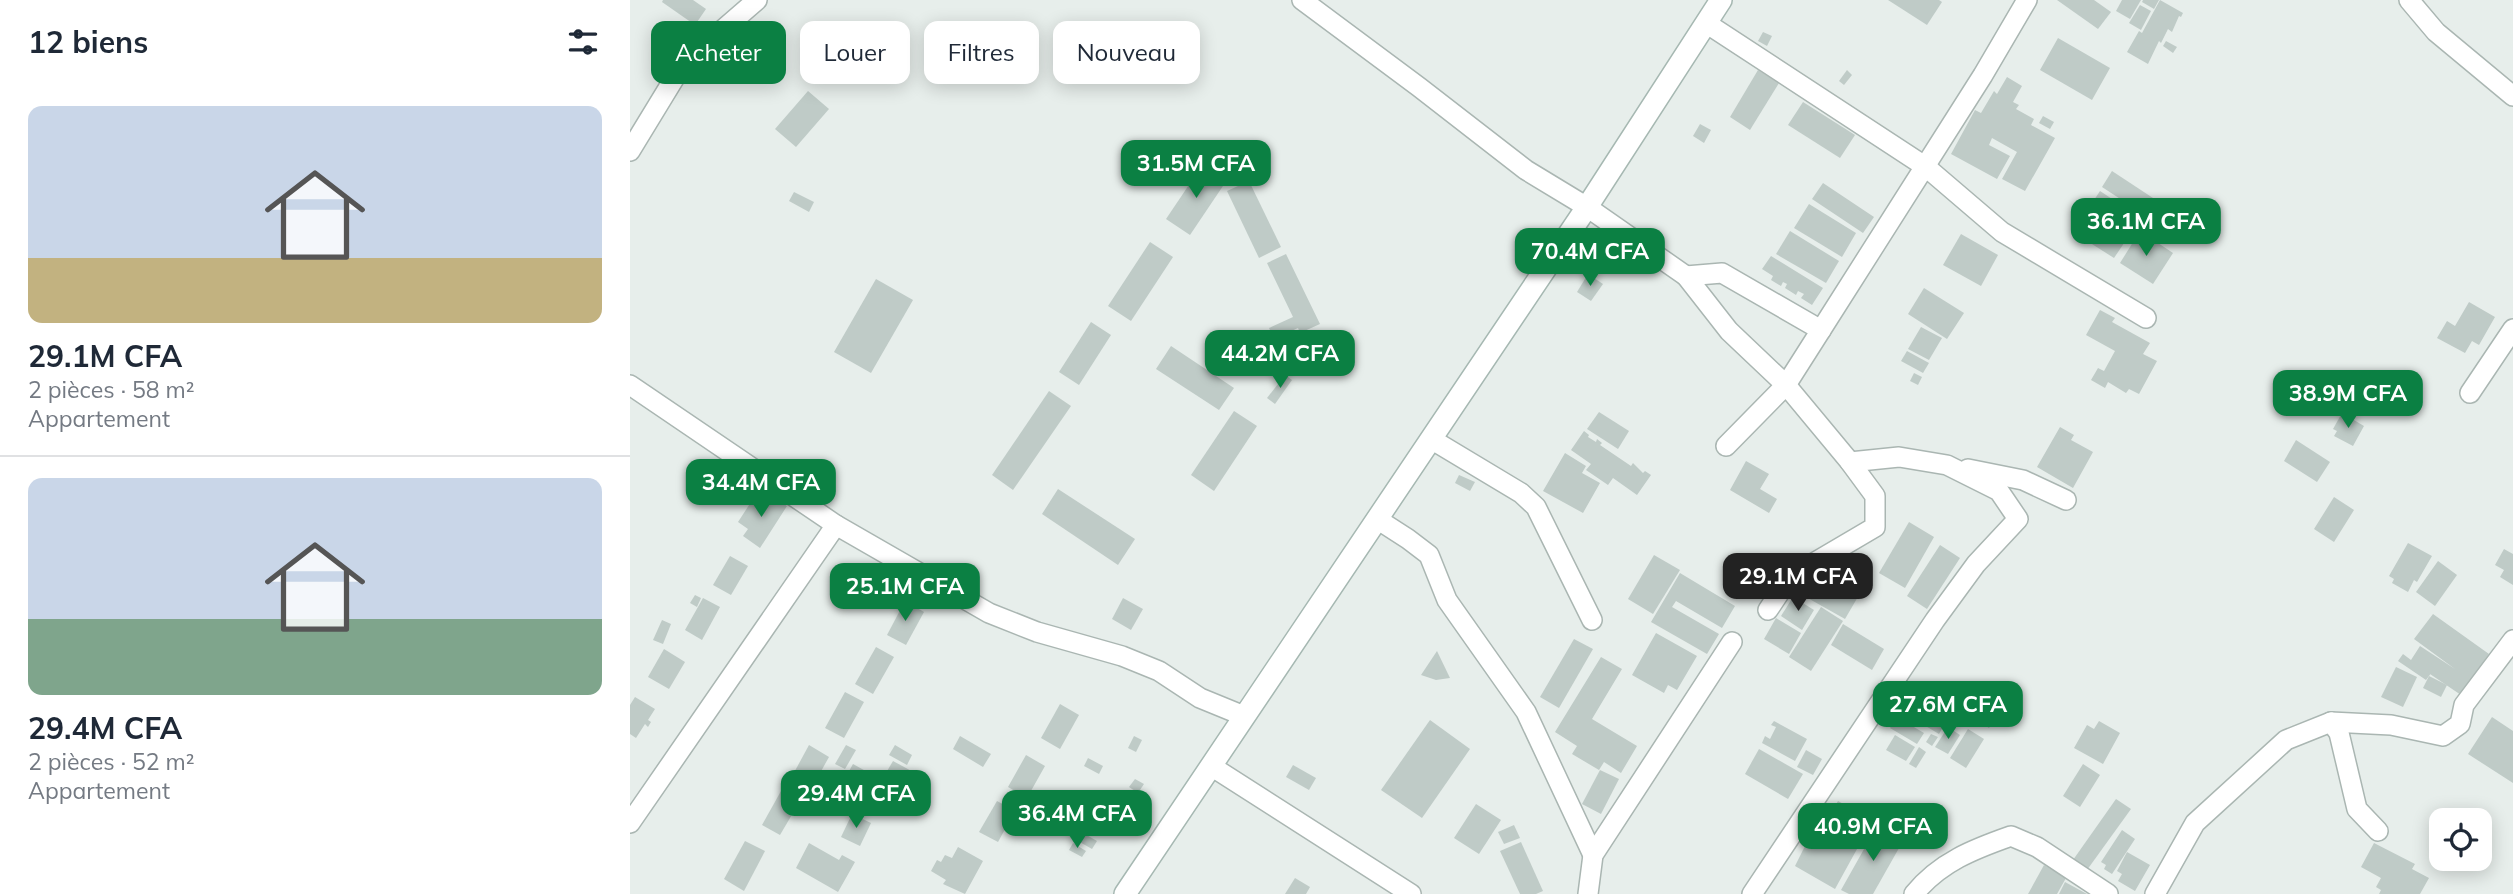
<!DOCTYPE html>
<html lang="fr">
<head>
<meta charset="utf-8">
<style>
	:root { --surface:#fff; --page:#f2f2f3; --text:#1f2937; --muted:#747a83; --line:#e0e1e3; --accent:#0b8043 }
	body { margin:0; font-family:Mulish,sans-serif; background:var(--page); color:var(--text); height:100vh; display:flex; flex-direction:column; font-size:26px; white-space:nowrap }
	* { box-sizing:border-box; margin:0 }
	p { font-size:23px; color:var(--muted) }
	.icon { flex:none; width:38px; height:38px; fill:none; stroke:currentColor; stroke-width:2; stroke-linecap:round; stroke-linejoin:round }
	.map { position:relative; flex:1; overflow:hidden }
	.sheet { display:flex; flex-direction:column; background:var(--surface); width:630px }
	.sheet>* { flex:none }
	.hud { position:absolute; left:21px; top:21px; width:665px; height:63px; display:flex; gap:14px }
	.buttons { position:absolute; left:1799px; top:808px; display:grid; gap:14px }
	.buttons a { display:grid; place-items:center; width:63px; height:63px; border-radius:14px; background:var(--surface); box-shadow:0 4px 18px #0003; font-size:35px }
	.price { position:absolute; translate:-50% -60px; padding:0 16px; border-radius:14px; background:var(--accent); color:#fff; font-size:23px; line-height:46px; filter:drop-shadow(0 2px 4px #0008) }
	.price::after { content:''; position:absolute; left:50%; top:42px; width:21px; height:16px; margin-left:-10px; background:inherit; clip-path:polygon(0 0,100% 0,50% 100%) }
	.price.on { background:#222; color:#fff }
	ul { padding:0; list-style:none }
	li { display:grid; align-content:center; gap:14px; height:371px; padding:0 28px }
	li+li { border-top:2px solid var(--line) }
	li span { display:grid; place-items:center; height:217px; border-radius:14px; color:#555 }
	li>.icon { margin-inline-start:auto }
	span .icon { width:126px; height:126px; fill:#fffc; stroke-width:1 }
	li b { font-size:30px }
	h2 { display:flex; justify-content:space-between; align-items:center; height:84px; padding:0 28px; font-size:30px }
	.chip { padding:0 24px; border-radius:14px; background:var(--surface); box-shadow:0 4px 18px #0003; font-size:24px; line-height:63px }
	.chip.on { background:var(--accent); color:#fff }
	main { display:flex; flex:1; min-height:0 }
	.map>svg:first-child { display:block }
	.building { fill:#bfcbc7 }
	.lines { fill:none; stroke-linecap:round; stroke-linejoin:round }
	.street-casing { stroke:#aab6b2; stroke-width:22 }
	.secondary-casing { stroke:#a6b8b2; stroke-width:24 }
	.street { stroke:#fff; stroke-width:19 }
	.secondary { stroke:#fff; stroke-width:21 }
</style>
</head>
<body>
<main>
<section class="sheet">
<h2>12 biens<svg class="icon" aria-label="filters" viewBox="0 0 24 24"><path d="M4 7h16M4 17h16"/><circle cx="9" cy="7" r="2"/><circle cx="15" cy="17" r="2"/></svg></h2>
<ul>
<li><span style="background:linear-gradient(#c9d6e8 70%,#c2b280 0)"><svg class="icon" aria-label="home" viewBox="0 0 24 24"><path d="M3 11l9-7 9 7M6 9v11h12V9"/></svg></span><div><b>29.1M CFA</b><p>2 pièces · 58 m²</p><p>Appartement</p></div></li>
<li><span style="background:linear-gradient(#c9d6e8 65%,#7fa58c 0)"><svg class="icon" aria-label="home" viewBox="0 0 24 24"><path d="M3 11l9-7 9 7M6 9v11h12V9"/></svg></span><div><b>29.4M CFA</b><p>2 pièces · 52 m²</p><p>Appartement</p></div></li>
</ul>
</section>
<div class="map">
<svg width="1883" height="894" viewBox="0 0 1883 894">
	<rect width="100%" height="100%" fill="#e7eeeb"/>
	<!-- building -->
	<g class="building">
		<path d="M33,0h30l13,9 -11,16 -33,-23z"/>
		<path d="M1258,0h51l3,2 -15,23z"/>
		<path d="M1427,0h37l17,12 -13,17z"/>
		<path d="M1492,0h19l-11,19 -14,-8z"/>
		<path d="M1513,0h16l-5,9 -12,-7z"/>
		<path d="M1530,0l23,13 -2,4 -2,-1 -7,16 -4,-3 -7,14 -2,-2 -11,23 -21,-12 12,-21 3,2z"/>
		<path d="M1510,5l11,6 -10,19 -12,-7z"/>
		<path d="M1133,32l9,4 -5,10 -9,-5z"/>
		<path d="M1428,38l52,30 -18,32 -52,-30z"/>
		<path d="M1536,41l11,6 -4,6 -10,-7z"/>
		<path d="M1128,70l21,13 -29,47 -20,-13z"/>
		<path d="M1217,70l5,5 -8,10 -5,-4z"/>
		<path d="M1377,77l15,9 -9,16 6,3 -3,4 18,10 -3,6 24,13 -30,53 -23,-12 15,-27 -25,-14 -3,7 21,11 -13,23 -46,-25 24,-44 6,3 13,-22 3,3z"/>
		<path d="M178,91l21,18 -33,38 -21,-18z"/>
		<path d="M1173,102l52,33 -15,23 -52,-33z"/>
		<path d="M1413,116l11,6 -4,7 -11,-6z"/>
		<path d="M1070,124l11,6 -7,13 -11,-7z"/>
		<path d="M584,144l15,8 -4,9 -15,-8z"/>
		<path d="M573,164l24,16 -37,55 -24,-16z"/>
		<path d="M1482,171l82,54 -11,15 -81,-53z"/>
		<path d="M619,181l32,66 -22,11 -32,-67z"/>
		<path d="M1193,183l51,34 -11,16 -51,-34z"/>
		<path d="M1470,191l41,27 -27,40 -41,-26z"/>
		<path d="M164,192l20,10 -5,10 -20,-11z"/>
		<path d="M1179,204l47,29 -14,24 -48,-29z"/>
		<path d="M1160,231l49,30 -13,22 -50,-29z"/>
		<path d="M1510,231l33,22 -20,31 -33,-21z"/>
		<path d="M1331,234l37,21 -17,31 -38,-21z"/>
		<path d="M520,242l23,15 -42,64 -23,-15z"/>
		<path d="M656,254l34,70 -20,9 -2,-5 -24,11 -5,-11 24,-11 -26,-54z"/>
		<path d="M1141,256l52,32 -11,17 -11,-7 3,-4 -6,-3 -2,4 -11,-7 2,-4 -4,-2 -2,4 -10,-6 2,-4 -11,-7z"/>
		<path d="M958,274l15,10 -12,17 -14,-9z"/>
		<path d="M246,279l37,21 -42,73 -37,-21z"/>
		<path d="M1294,288l40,25 -17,26 -39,-25z"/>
		<path d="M1839,302l26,15 -16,28 -7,-4 -7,12 -28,-15 10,-17 8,5z"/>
		<path d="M1470,310l15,8 -3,4 38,21 -7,11 14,7 -18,33 -10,-5 -3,4 -18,-11 -3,6 -14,-8 7,-12 6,3 11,-20 -29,-16z"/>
		<path d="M461,322l20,13 -32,50 -20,-13z"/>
		<path d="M1291,327l21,11 -13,22 -21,-11z"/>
		<path d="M667,335l9,18 -41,19 -9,-18z"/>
		<path d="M541,346l63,42 -15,22 -63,-41z"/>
		<path d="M1277,351l22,12 -6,10 -22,-12z"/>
		<path d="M1284,373l8,4 -4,8 -8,-4z"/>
		<path d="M655,375l7,5 -17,24 -8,-6z"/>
		<path d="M419,391l22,15 -58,84 -21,-15z"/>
		<path d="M604,411l23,15 -43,65 -23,-16z"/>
		<path d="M969,412l30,19 -11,18 -31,-20z"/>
		<path d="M1712,413l22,13 -11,20 -19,-10 3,-5 -4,-2z"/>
		<path d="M1430,427l14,8 -3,5 22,12 -20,36 -36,-21z"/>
		<path d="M954,431l5,4 -1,2 8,5 1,-3 5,4 -2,2 31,21 2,-3 10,10 2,-2 6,4 -14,20 -24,-17 -5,7 -22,-15 5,-6 -20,-14z"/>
		<path d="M1666,440l34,22 -13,20 -33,-21z"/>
		<path d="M935,453l21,13 -4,7 18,10 -17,30 -40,-22z"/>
		<path d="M1116,461l23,13 -9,15 17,10 -8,14 -39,-23z"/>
		<path d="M829,475l16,7 -5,9 -15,-8z"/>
		<path d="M428,489l77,50 -17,26 -76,-51z"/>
		<path d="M140,495l17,11 -27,42 -17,-12 5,-7 -10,-7 15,-23 10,6z"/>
		<path d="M1704,497l20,13 -20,32 -20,-13z"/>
		<path d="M1279,522l25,15 -29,51 -26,-15z"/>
		<path d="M1778,543l24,13 -15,26 -3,-2 -6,12 -16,-9 2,-4 -5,-3z"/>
		<path d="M1310,545l20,13 -33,51 -20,-13z"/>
		<path d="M1874,549l9,5v31l-13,-8 4,-7 -9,-5z"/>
		<path d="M1024,555l26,15 -27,44 -25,-15z"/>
		<path d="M100,556l18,10 -17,29 -18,-10z"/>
		<path d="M1808,561l19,14 -22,31 -19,-14z"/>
		<path d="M1181,568l48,27 -14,24 -48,-27z"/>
		<path d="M1050,573l55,33 -13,22 -46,-27 -4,6 47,27 -12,20 -56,-32z"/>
		<path d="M65,595l6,3 -4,9 -7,-4z"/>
		<path d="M1163,597l21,13 -12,20 -21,-14z"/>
		<path d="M73,598l17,9 -18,33 -17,-10z"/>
		<path d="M493,598l20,11 -12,21 -19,-11z"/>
		<path d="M275,601l19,11 -18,33 -19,-10z"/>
		<path d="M1191,607l22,14 -32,50 -22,-14z"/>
		<path d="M1803,614l56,40 -28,41 -31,-21 2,-2 -6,8 -28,-19 5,-7 8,6 9,-14 35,23 -41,-30z"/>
		<path d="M1146,618l25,15 -12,21 -25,-15z"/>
		<path d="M32,620l9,4 -8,20 -10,-4z"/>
		<path d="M1213,624l41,25 -12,21 -41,-25z"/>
		<path d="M1026,633l41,23 -20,34 -9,-5 -4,8 -32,-18z"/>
		<path d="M944,639l19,10 -34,59 -19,-11z"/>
		<path d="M246,647l18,10 -21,37 -18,-10z"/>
		<path d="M34,649l21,13 -16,27 -21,-12z"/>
		<path d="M807,651l13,27 -14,2 -15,-5z"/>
		<path d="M971,657l21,12 -30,50 45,27 -16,27 -17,-11 -5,8 -27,-16 5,-8 -22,-14z"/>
		<path d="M1766,667l21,10 -14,30 -22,-10z"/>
		<path d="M1799,676l18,9 -6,12 -18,-9z"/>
		<path d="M1290,684l37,23 -8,12 -37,-22z"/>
		<path d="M1348,686l27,19 -16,23 -27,-19z"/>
		<path d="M215,692l19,10 -20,36 -19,-10z"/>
		<path d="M5,697l20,12 -7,11 3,2 -3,5 -3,-3 -9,14 -6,-4v-29z"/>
		<path d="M1277,703l10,6 -6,10 -10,-6z"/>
		<path d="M430,704l19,11 -19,34 -19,-11z"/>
		<path d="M1292,707l24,15 -7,12 -25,-15z"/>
		<path d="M1267,717l27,16 -7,11 -27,-16z"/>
		<path d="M1862,717l21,14v52l-45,-29z"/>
		<path d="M800,720l40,29 -48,69 -41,-28z"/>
		<path d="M1144,721l33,18 -12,22 -33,-18 3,-7 5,3 6,-12 -5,-2z"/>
		<path d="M1469,721l21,12 -17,31 -29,-16 13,-23 7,4z"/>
		<path d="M1318,727l12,8 -12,19 -13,-7z"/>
		<path d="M1338,729l16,10 -18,29 -16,-10z"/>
		<path d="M1301,734l7,3 -6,9 -6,-4z"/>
		<path d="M1265,735l20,12 -9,14 -20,-11z"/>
		<path d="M330,736l31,18 -8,13 -30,-18z"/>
		<path d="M504,736l8,4 -6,12 -8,-4z"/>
		<path d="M179,745l20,12 -19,34 -20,-11z"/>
		<path d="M216,745l10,5 -11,19 -10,-5z"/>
		<path d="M265,745l17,10 -5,10 -18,-10z"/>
		<path d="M1289,747l7,5 -10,16 -7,-4z"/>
		<path d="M1129,749l44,25 -15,25 -43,-25z"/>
		<path d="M1176,750l16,9 -9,16 -16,-8z"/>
		<path d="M396,755l19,11 -18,32 -19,-11z"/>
		<path d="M458,758l15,8 -4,8 -15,-8z"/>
		<path d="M263,761l24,13 -9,17 -25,-13z"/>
		<path d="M223,764l54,30 -9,16 -54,-30z"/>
		<path d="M1453,764l17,11 -20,32 -17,-11z"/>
		<path d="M663,765l23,13 -7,12 -23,-13z"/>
		<path d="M970,770l19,9 -18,35 -19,-10z"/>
		<path d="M505,779l9,5 -6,9 -9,-6z"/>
		<path d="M151,791l19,10 -20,34 -18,-10z"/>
		<path d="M492,791l9,4 -4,8 -9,-5z"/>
		<path d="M1486,799l15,10 -44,61 -14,-10z"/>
		<path d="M367,801l18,10 -17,31 -19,-10z"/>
		<path d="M1208,801l35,19 -38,69 -40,-23 22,-44 4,3 3,-4 -3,-2 6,-11 5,3z"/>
		<path d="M846,804l25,16 -22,34 -25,-16z"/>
		<path d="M222,814l19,9 -11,23 -19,-9z"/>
		<path d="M884,825l6,13 -16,6 -6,-12z"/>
		<path d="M1247,826l26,15 -30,53h-24l-8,-4z"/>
		<path d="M1492,830l13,9 -23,35 -8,-5 2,-4 -5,-3z"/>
		<path d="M453,833l14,8 -5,8 -14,-8z"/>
		<path d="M115,841l20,10 -21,40 -20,-12z"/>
		<path d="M891,842l22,49 -7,3h-16l-20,-43z"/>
		<path d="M179,843l30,17 3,-5 13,7 -17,30 -42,-24z"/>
		<path d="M443,843l13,8 -4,6 -13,-7z"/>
		<path d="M1744,843l41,21 -3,5 17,9 -9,16h-41l2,-4 -5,-3 5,-9 -20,-11z"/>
		<path d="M328,847l25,14 -18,33 -22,-10 3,-4 -15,-9 6,-11 4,2 4,-7 7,3z"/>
		<path d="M1497,852l23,13 -15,26 -17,-10 4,-7 -5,-3z"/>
		<path d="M1414,865l22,13 -9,16h-29z"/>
		<path d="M665,878l15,9 -4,7h-21z"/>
		<path d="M1435,882l22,12h-28z"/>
	</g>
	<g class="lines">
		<defs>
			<g id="street">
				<path d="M672,0l117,87 107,83 61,37 99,69 43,55 57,54 64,77 25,34v31l-85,50 -22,33"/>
				<path d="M1779,0l27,32 77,64"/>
				<path d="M1076,23l220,144 76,65 144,86"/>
				<path d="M0,151l64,-105 18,-7 45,-39"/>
				<path d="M1056,276l36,-3 99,57 -35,55 -60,61"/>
				<path d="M1191,330l162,-255 44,-75"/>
				<path d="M0,385l206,140 153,88 48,19 85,24 37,15 41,27 44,18"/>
				<path d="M1840,393l43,-64"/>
				<path d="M801,439l90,54 15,14 56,113"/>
				<path d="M1338,469l55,11 43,20"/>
				<path d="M747,519l31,20 21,16 18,45 79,112 67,143"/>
				<path d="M1701,722l8,11 18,76 21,22"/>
				<path d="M581,766l200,128"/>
				<path d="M0,823l206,-298"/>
				<path d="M958,894l5,-39 139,-213"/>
				<path d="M1122,894l183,-274 41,-56 42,-45 -19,-28 -52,-26 -48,-8 -49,5"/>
				<path d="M1284,894c26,-32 60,-45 97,-58l26,11 71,47"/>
				<path d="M1525,894l40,-71 91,-83 45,-18 60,3 52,11 17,-12 4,-19 49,-65"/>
			</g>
			<path id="secondary" d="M495,894l462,-687 134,-207"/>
		</defs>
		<!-- street casing -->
		<use href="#street" class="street-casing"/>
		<!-- secondary casing -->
		<use href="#secondary" class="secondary-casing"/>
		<!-- street -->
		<use href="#street" class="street"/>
		<!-- secondary -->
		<use href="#secondary" class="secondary"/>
	</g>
</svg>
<div class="buttons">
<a><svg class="icon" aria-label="locate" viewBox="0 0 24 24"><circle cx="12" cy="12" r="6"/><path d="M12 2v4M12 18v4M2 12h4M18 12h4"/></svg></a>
</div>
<b class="price" style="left:566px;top:200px">31.5M CFA</b>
<b class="price" style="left:1516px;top:258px">36.1M CFA</b>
<b class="price" style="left:960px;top:288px">70.4M CFA</b>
<b class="price" style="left:650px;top:390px">44.2M CFA</b>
<b class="price" style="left:1718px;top:430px">38.9M CFA</b>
<b class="price" style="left:131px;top:519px">34.4M CFA</b>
<b class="price on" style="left:1168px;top:613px">29.1M CFA</b>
<b class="price" style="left:275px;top:623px">25.1M CFA</b>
<b class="price" style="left:1318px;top:741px">27.6M CFA</b>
<b class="price" style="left:226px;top:830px">29.4M CFA</b>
<b class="price" style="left:447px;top:850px">36.4M CFA</b>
<b class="price" style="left:1243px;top:863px">40.9M CFA</b>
<div class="hud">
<a class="chip on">Acheter</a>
<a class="chip">Louer</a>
<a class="chip">Filtres</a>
<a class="chip">Nouveau</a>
</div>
</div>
</main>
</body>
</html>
